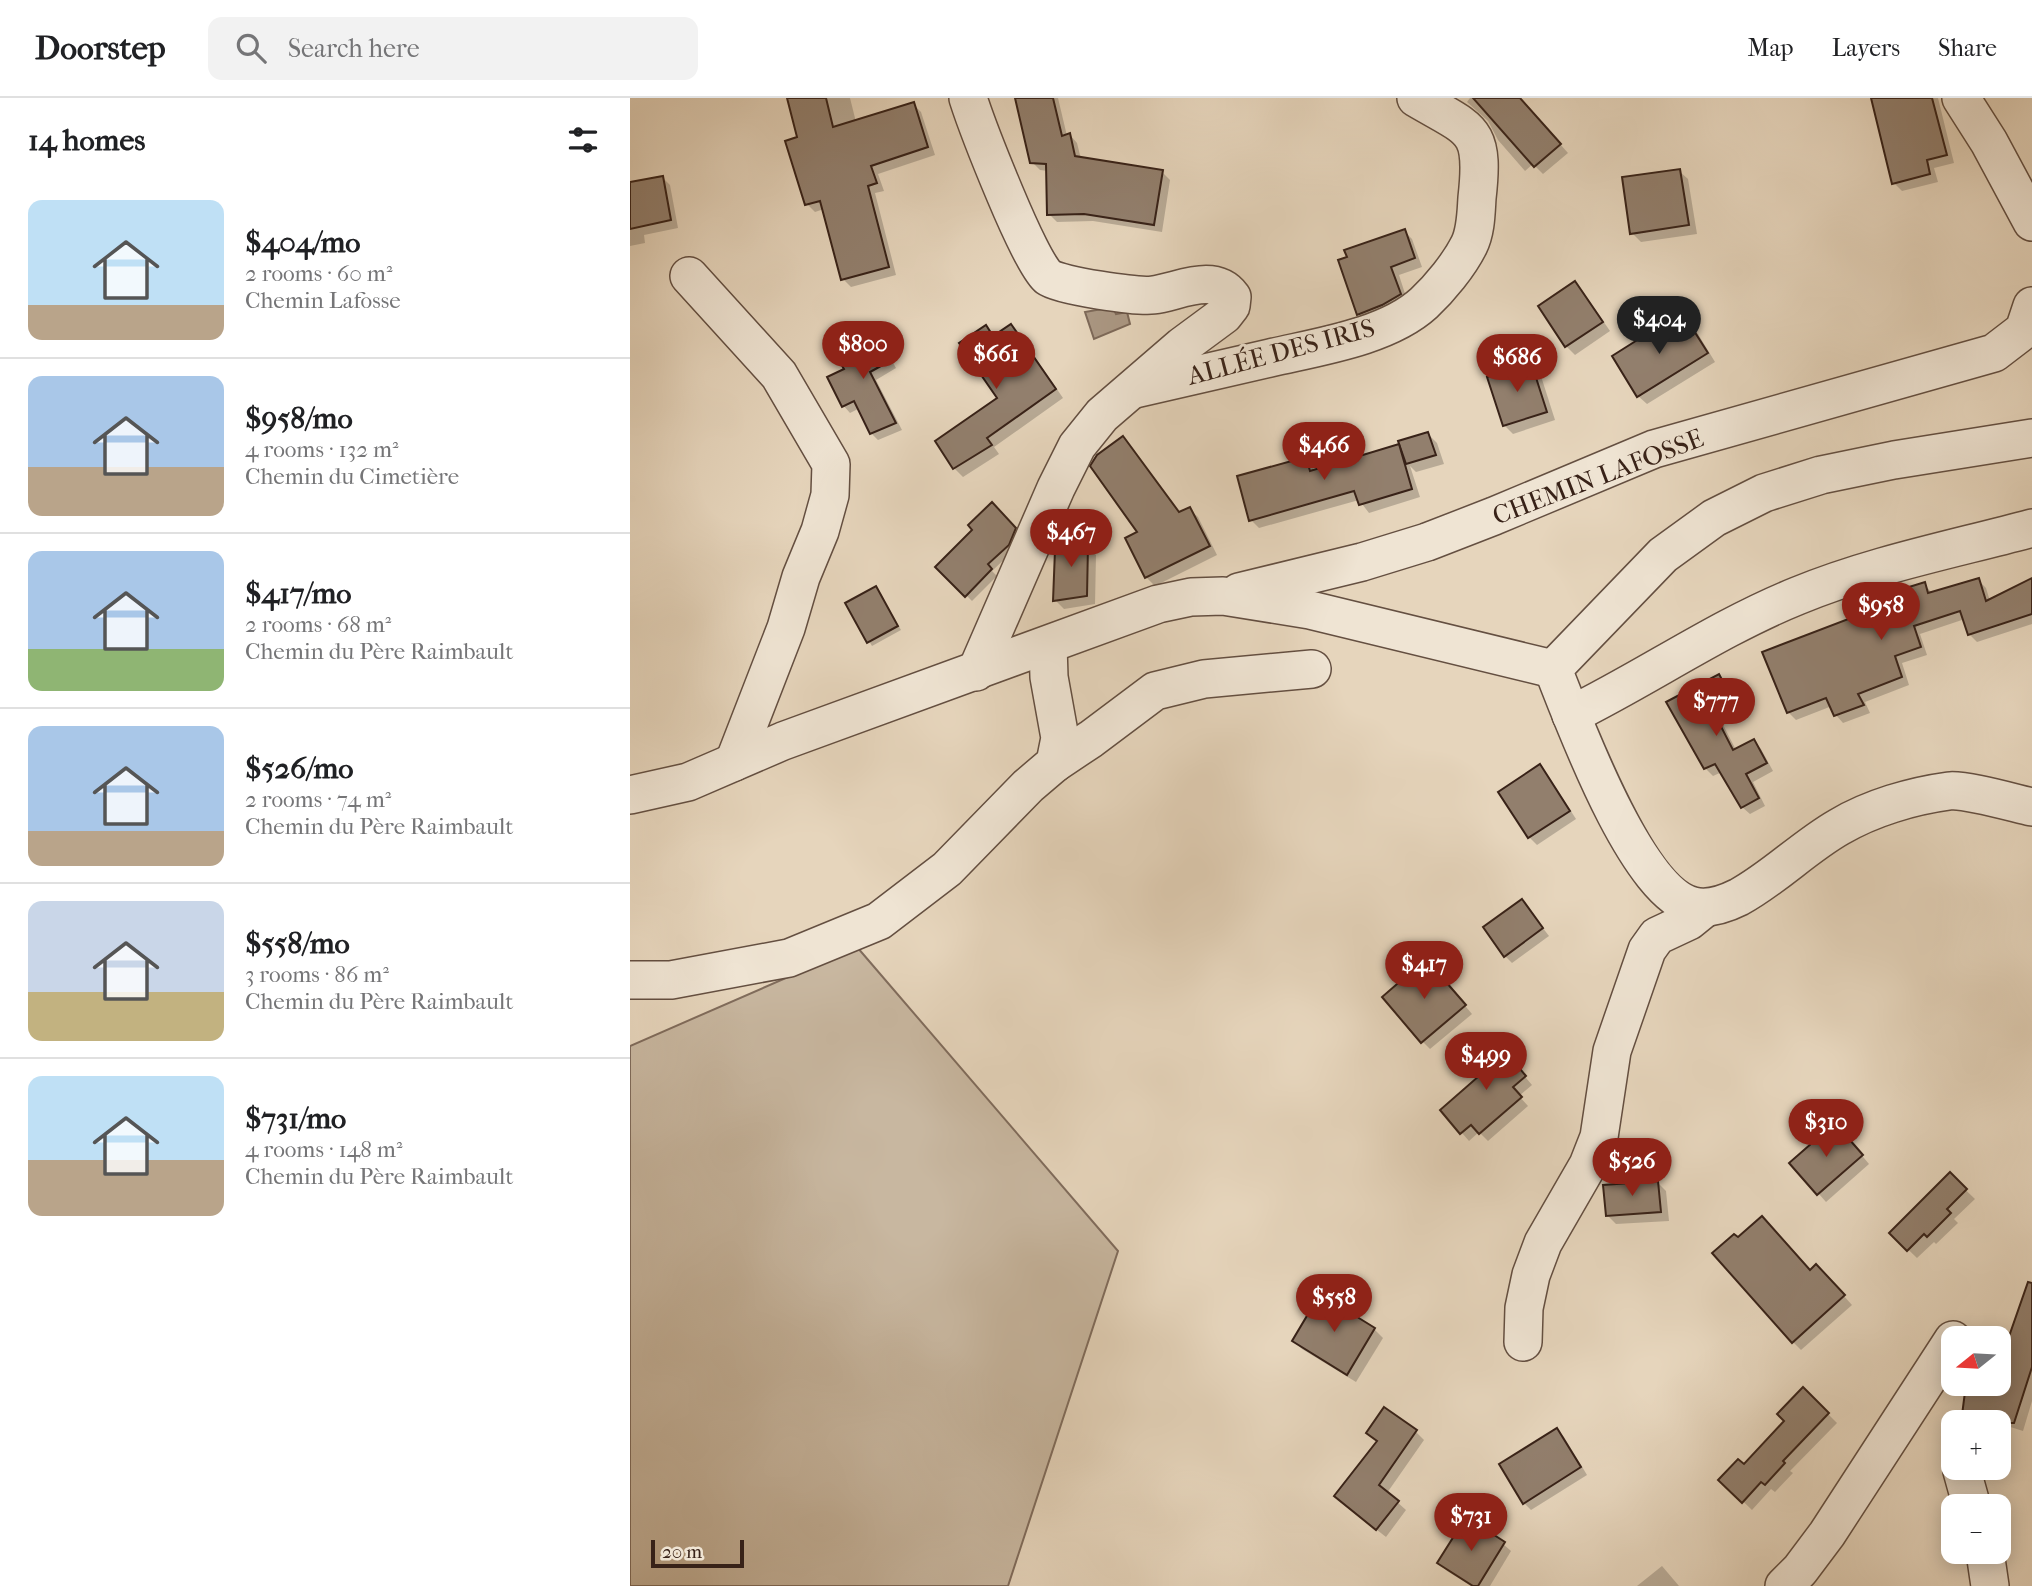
<!DOCTYPE html>
<html lang="en">
<head>
<meta charset="utf-8">
<style>
	:root { --surface:#fff; --page:#f2f2f2; --text:#202124; --muted:#757577; --line:#e0e0e0; --accent:#8f2418 }
	body { margin:0; font-family:"IM FELL French Canon",serif; background:var(--page); color:var(--text); height:100vh; display:flex; flex-direction:column; font-size:26px; white-space:nowrap }
	* { box-sizing:border-box; margin:0 }
	p { font-size:23px; color:var(--muted) }
	.icon { flex:none; width:38px; height:38px; fill:none; stroke:currentColor; stroke-width:2; stroke-linecap:round; stroke-linejoin:round }
	.map { position:relative; flex:1; overflow:hidden }
	.panel { display:flex; flex-direction:column; background:var(--surface); width:630px }
	.panel>* { flex:none }
	.needle { width:46px; rotate:252deg }
	.controls { position:absolute; left:1311px; top:1228px; display:grid; gap:14px }
	.controls a { display:grid; place-items:center; width:70px; height:70px; border-radius:14px; background:var(--surface); box-shadow:0 4px 18px #0003; font-size:35px }
	.scale { position:absolute; left:21px; bottom:18px; width:93px; box-sizing:border-box; padding-left:7px; border:4px solid #382218; border-top:0; font-size:19px; line-height:24px; white-space:nowrap; color:#382218; -webkit-text-stroke:5px #efe4d3; paint-order:stroke }
	.price { position:absolute; translate:-50% -60px; padding:0 16px; border-radius:24px; background:var(--accent); color:#fff; font-size:23px; line-height:46px; filter:drop-shadow(0 2px 4px #0008) }
	.price::after { content:''; position:absolute; left:50%; top:42px; width:21px; height:16px; margin-left:-10px; background:inherit; clip-path:polygon(0 0,100% 0,50% 100%) }
	.price.active { background:#222; color:#fff }
	ul { padding:0; list-style:none }
	li { display:flex; align-items:center; gap:21px; height:175px; padding:0 28px }
	li+li { border-top:2px solid var(--line) }
	li span { display:grid; place-items:center; flex:none; width:196px; height:140px; border-radius:14px; color:#555 }
	li>.icon { margin-inline-start:auto }
	span .icon { width:84px; height:84px; fill:#fffc; stroke-width:1 }
	li b { font-size:30px }
	h2 { display:flex; justify-content:space-between; align-items:center; height:84px; padding:0 28px; font-size:30px }
	header { display:flex; align-items:center; gap:42px; box-sizing:border-box; height:98px; padding:0 35px; background:var(--surface); border-bottom:2px solid var(--line) }
	header strong { font-size:33px }
	nav { display:flex; gap:38px; margin-inline-start:auto; font-size:24px }
	.search { width:490px; height:63px; background:var(--page); display:flex; align-items:center; gap:18px; box-sizing:border-box; padding:0 24px; border-radius:14px; color:var(--muted); font-size:26px }
	main { display:flex; flex:1; min-height:0 }
	.map>svg:first-child { display:block }
	.green { fill:#c8b7a0; stroke:#806c5c; stroke-width:2 }
	.water { fill:#ab9884; stroke:#7d6959; stroke-width:2 }
	.shadow { fill:#0003 }
	.building { fill:#927f6d; stroke:#382218; stroke-width:2 }
	.lines { fill:none; stroke-linecap:round; stroke-linejoin:round }
	.minor-casing { stroke:#644f41; stroke-width:40 }
	.minor { stroke:#efe4d3; stroke-width:37 }
	.labels { text-anchor:middle; dominant-baseline:central; stroke-width:6; stroke-linejoin:round; paint-order:stroke }
	.street-label { font-size:26px; fill:#382218; stroke:#efe4d3 }
</style>
</head>
<body>
<header>
<strong>Doorstep</strong>
<div class="search"><svg class="icon" aria-label="search" viewBox="0 0 24 24"><circle cx="10" cy="10" r="6"/><path d="M15 15l6 6"/></svg>Search here</div>
<nav><a>Map</a><a>Layers</a><a>Share</a></nav>
</header>
<main>
<section class="panel">
<h2>14 homes<svg class="icon" aria-label="filters" viewBox="0 0 24 24"><path d="M4 7h16M4 17h16"/><circle cx="9" cy="7" r="2"/><circle cx="15" cy="17" r="2"/></svg></h2>
<ul>
<li><span style="background:linear-gradient(#bfe0f5 75%,#b9a48a 0)"><svg class="icon" aria-label="home" viewBox="0 0 24 24"><path d="M3 11l9-7 9 7M6 9v11h12V9"/></svg></span><div><b>$404/mo</b><p>2 rooms · 60 m²</p><p>Chemin Lafosse</p></div></li>
<li><span style="background:linear-gradient(#a9c7e8 65%,#b9a48a 0)"><svg class="icon" aria-label="home" viewBox="0 0 24 24"><path d="M3 11l9-7 9 7M6 9v11h12V9"/></svg></span><div><b>$958/mo</b><p>4 rooms · 132 m²</p><p>Chemin du Cimetière</p></div></li>
<li><span style="background:linear-gradient(#a9c7e8 70%,#8fb573 0)"><svg class="icon" aria-label="home" viewBox="0 0 24 24"><path d="M3 11l9-7 9 7M6 9v11h12V9"/></svg></span><div><b>$417/mo</b><p>2 rooms · 68 m²</p><p>Chemin du Père Raimbault</p></div></li>
<li><span style="background:linear-gradient(#a9c7e8 75%,#b9a48a 0)"><svg class="icon" aria-label="home" viewBox="0 0 24 24"><path d="M3 11l9-7 9 7M6 9v11h12V9"/></svg></span><div><b>$526/mo</b><p>2 rooms · 74 m²</p><p>Chemin du Père Raimbault</p></div></li>
<li><span style="background:linear-gradient(#c9d6e8 65%,#c2b280 0)"><svg class="icon" aria-label="home" viewBox="0 0 24 24"><path d="M3 11l9-7 9 7M6 9v11h12V9"/></svg></span><div><b>$558/mo</b><p>3 rooms · 86 m²</p><p>Chemin du Père Raimbault</p></div></li>
<li><span style="background:linear-gradient(#bfe0f5 60%,#b9a48a 0)"><svg class="icon" aria-label="home" viewBox="0 0 24 24"><path d="M3 11l9-7 9 7M6 9v11h12V9"/></svg></span><div><b>$731/mo</b><p>4 rooms · 148 m²</p><p>Chemin du Père Raimbault</p></div></li>
</ul>
</section>
<div class="map">
<svg width="1402" height="1488" viewBox="0 0 1402 1488">
	<rect width="100%" height="100%" fill="#e6d5bc"/>
	<filter id="stains"><feTurbulence type="fractalNoise" baseFrequency=".00286" numOctaves="4"/><feColorMatrix values="0 0 0 0 .2 0 0 0 0 .09 0 0 0 0 .02 0 0 0 .5 -.17"/></filter>
	<radialGradient id="worn" r=".72"><stop offset=".6" stop-color="#630" stop-opacity="0"/><stop offset="1" stop-color="#630" stop-opacity=".3"/></radialGradient>
	<!-- green -->
	<path class="green" d="M227,849l261,304 -110,335h-378v-540z"/>
	<!-- water -->
	<path class="water" d="M483,209l3,7 11,-2 3,12 -36,15 -9,-27z"/>
	<!-- shadow -->
	<g class="shadow">
		<path d="M159,0h61l6,24 57,-18 8,8 14,43 -57,19 6,17 -9,2 21,82 -45,12 -8,-8 -19,-70 -9,3 -8,-8 -8,-66z"/>
		<path d="M387,0h41l9,38 3,-1 7,8 4,16 81,13 8,8 -8,52 -69,-11 -36,1 -8,-8 -1,-43 -8,-1 -8,-8z"/>
		<path d="M840,0h49l49,55 -25,21 -10,-10 -8,7 -27,-31 -10,-19 -21,-19z"/>
		<path d="M1243,0h65l16,65 -20,5 4,14 -36,9 -8,-8z"/>
		<path d="M1049,73l9,8 9,55 -56,8 -9,-9z"/>
		<path d="M33,80l7,7 8,43 -34,7 1,8 -15,3v-53z"/>
		<path d="M774,133l8,8 10,28 -23,8 9,28 -41,19 -9,-8z"/>
		<path d="M945,185l8,9 27,39 -35,24 -9,-9 -26,-39z"/>
		<path d="M1039,224l9,10 11,-7 9,9 17,28 -68,42 -9,-8z"/>
		<path d="M380,228l9,8 44,64 -69,49 5,7 -36,23 -9,-9 -17,-27 63,-42 -14,-72 9,10z"/>
		<path d="M242,234l8,8 16,28 -20,12 26,50 -24,10 -7,-7 -11,-25 -10,5 -7,-8z"/>
		<path d="M901,266l9,9 15,47 -42,14 -9,-9z"/>
		<path d="M798,336l9,9 7,21 -28,8 -6,-6 10,31 -51,16 -10,-13 -100,28 -8,-8 55,-62 9,13 83,-25 6,5z"/>
		<path d="M493,340l57,75 9,-4 9,8 19,38 -62,31 -9,-9z"/>
		<path d="M362,406l29,31 -7,15 -22,21 5,5 -25,25 -34,-34 37,-37z"/>
		<path d="M444,434l22,23 -1,49 -31,5 -9,-9z"/>
		<path d="M1348,482l8,8 4,13 42,-20v43l-55,18 -8,-8 -4,-15 -45,15 7,21 -25,8 7,22 -44,17 5,11 -27,10 -7,-8 -4,-9 -36,14 -8,-8 94,-104 42,-24 9,10z"/>
		<path d="M249,494l22,38 -29,16 -25,-42z"/>
		<path d="M1088,578l8,8 11,21 -19,10 18,35 18,-9 7,8 12,22 -20,11 12,24 -15,8 -8,-7 -20,-35 -9,4 -8,-8 -37,-65z"/>
		<path d="M909,668l8,8 29,45 -39,26 -8,-8z"/>
		<path d="M892,803l27,35 -37,27 -7,-7z"/>
		<path d="M804,871l38,45 -42,35 -8,-8z"/>
		<path d="M874,954l28,33 -13,11 9,10 -40,35 -9,-9 -10,9 -27,-31 39,-34z"/>
		<path d="M1213,1035l26,31 -43,38 -34,-39z"/>
		<path d="M1320,1077l25,24 -21,20 4,4 -22,21 -2,-2 -17,16 -26,-25z"/>
		<path d="M1027,1084l9,9 3,30 -53,3 -8,-8z"/>
		<path d="M1180,1174l15,3 27,30 -51,45 -8,-8z"/>
		<path d="M691,1198l53,33 9,9 -27,44 -54,-33 -8,-8z"/>
		<path d="M1402,1228v75l-9,30 -25,-8v-57l3,1z"/>
		<path d="M1173,1291l34,34 -47,48 3,2 -18,19 -4,-3 -19,21 -31,-30 24,-13 42,-46z"/>
		<path d="M927,1332l7,7 23,38 -56,35 -7,-7z"/>
		<path d="M786,1334l8,8 -37,53 19,17 -20,27 -42,-33 34,-62 -10,-9z"/>
		<path d="M873,1446l8,7 -21,35h-19l-24,-15 -8,-8z"/>
		<path d="M1032,1468l17,20h-42z"/>
	</g>
	<!-- building -->
	<g class="building">
		<path d="M157,0h39l7,29 81,-25 14,45 -57,19 6,17 -9,3 21,81 -48,13 -21,-79 -15,4 -20,-64 12,-4z"/>
		<path d="M385,0h38l9,38 8,-3 5,23 88,14 -9,55 -70,-11 -37,1 -1,-51 -16,-1z"/>
		<path d="M843,0h47l41,46 -27,23z"/>
		<path d="M1241,0h61l15,57 -20,5 3,14 -38,10z"/>
		<path d="M1050,71l9,56 -59,9 -8,-57z"/>
		<path d="M33,78l8,44 -41,9v-47z"/>
		<path d="M775,131l10,29 -24,9 10,27 -19,11 -25,10 -19,-55 9,-3 -3,-7z"/>
		<path d="M945,183l28,41 -38,25 -27,-41z"/>
		<path d="M1039,222l8,11 12,-8 19,30 -71,44 -25,-41z"/>
		<path d="M381,226l45,65 -69,49 5,7 -39,24 -18,-28 62,-43 -38,-55 27,-18 7,11z"/>
		<path d="M243,232l17,31 -20,11 26,51 -26,11 -16,-33 -12,6 -15,-30 17,-8 -10,-17z"/>
		<path d="M901,264l16,50 -44,14 -16,-49z"/>
		<path d="M798,334l8,23 -30,9 -8,-23z"/>
		<path d="M493,338l56,76 11,-5 20,39 -65,32 -20,-40 12,-6 -47,-66 7,-11z"/>
		<path d="M769,346l13,45 -53,16 -5,-14 -105,30 -12,-45 69,-19 4,14z"/>
		<path d="M362,404l24,26 -7,17 -21,19 4,5 -27,28 -30,-30 37,-37 -4,-5z"/>
		<path d="M444,432l14,15 -1,51 -34,5 2,-51z"/>
		<path d="M1349,480l7,23 46,-23v36l-64,21 -8,-24 -46,15 7,21 -26,9 7,21 -44,17 6,11 -30,11 -8,-18 -39,15 -25,-61 118,-45 -3,-10 48,-15 3,11z"/>
		<path d="M246,488l22,40 -31,17 -22,-40z"/>
		<path d="M1089,576l12,23 -20,10 22,43 21,-11 13,24 -21,11 13,24 -18,10 -26,-44 -11,5 -38,-67z"/>
		<path d="M910,666l30,47 -42,27 -30,-46z"/>
		<path d="M892,801l21,29 -39,29 -21,-30z"/>
		<path d="M796,861l40,46 -45,38 -39,-46z"/>
		<path d="M867,943l29,35 -13,11 9,10 -43,37 -8,-9 -11,9 -20,-24 39,-34 -10,-11z"/>
		<path d="M1205,1025l28,32 -46,40 -28,-32z"/>
		<path d="M1320,1074l17,17 -20,20 4,4 -24,24 -3,-3 -17,17 -18,-18z"/>
		<path d="M1028,1083l3,31 -55,4 -3,-31z"/>
		<path d="M1132,1118l48,54 6,-6 29,31 -53,48 -80,-90 22,-19 4,3z"/>
		<path d="M1398,1184l4,1v84l-18,56h-53l5,-39h32v-16z"/>
		<path d="M690,1196l55,34 -28,47 -55,-34z"/>
		<path d="M1173,1289l26,26 -46,48 2,2 -20,22 -4,-3 -19,21 -24,-23 20,-21 6,5 40,-43 -7,-7z"/>
		<path d="M754,1309l33,23 -38,55 20,16 -23,29 -42,-34 43,-55 -11,-8z"/>
		<path d="M927,1330l24,39 -58,37 -24,-40z"/>
		<path d="M836,1419l39,25 -27,44h-5l-36,-23z"/>
	</g>
	<g class="lines">
		<defs>
			<g id="minor">
				<path d="M338,0c9,28 62,166 80,179 12,9 90,20 105,18 25,-3 61,-23 79,2l-1,9 -7,9 -42,31 -80,69 -25,31 -21,42 -80,184"/>
				<path d="M1331,0l28,44 43,80"/>
				<path d="M59,178l90,99 52,89 -1,31 -10,36 -19,46 -15,51 -52,134"/>
				<path d="M505,291c45,-10 90,-21 135,-31 47,-11 117,-21 154,-55 16,-15 35,-38 45,-58 7,-14 7,-32 8,-47 8,-71 -5,-67 -61,-100"/>
				<path d="M1402,340l-138,22 -73,15 -57,18 -50,25 -51,37 -110,114c21,53 83,223 140,237 16,4 32,-2 46,-9 35,-19 65,-50 100,-70 32,-19 73,-31 110,-36 16,-2 65,12 83,16"/>
				<path d="M609,494l123,-30 65,-20 67,-26 160,-67 340,-96 30,-23 8,-24"/>
				<path d="M941,617c77,-38 147,-87 226,-119 75,-31 157,-47 235,-68"/>
				<path d="M425,665l36,-24 64,-48 49,-12 108,-10"/>
				<path d="M0,697l58,-13 95,-41 375,-137 33,-7 32,-1 87,14 243,59"/>
				<path d="M0,882h41l118,-22 90,-37 68,-52 81,-83 27,-23 5,-25 -11,-61 -1,-32"/>
				<path d="M893,1244l1,-34 7,-33 12,-32 45,-78 11,-28 13,-86 35,-101 10,-14 32,-15 16,-13"/>
				<path d="M1332,1373l10,36"/>
				<path d="M1355,1454l5,34"/>
				<path d="M1154,1488l16,-16 27,-36 126,-194"/>
			</g>
		</defs>
		<!-- minor casing -->
		<use href="#minor" class="minor-casing"/>
		<!-- minor -->
		<use href="#minor" class="minor"/>
	</g>
	<g class="labels">
		<!-- street labels -->
		<g class="street-label">
			<text transform="translate(651 254) rotate(-15)">ALLÉE DES IRIS</text>
			<text transform="translate(968 379) rotate(-21)">CHEMIN LAFOSSE</text>
		</g>
	</g>
	<rect width="100%" height="100%" filter="url(#stains)"/>
	<rect width="100%" height="100%" fill="url(#worn)"/>
</svg>
<div class="controls">
<a><svg class="needle" viewBox="-14 -14 28 28"><path d="M0-13l5 13h-10z" fill="#e53935"/><path d="M0 13l5-13h-10z" fill="#757577"/></svg></a>
<a>+</a>
<a>−</a>
</div>
<div class="scale">20 m</div>
<b class="price active" style="left:1029px;top:258px">$404</b>
<b class="price" style="left:233px;top:283px">$800</b>
<b class="price" style="left:366px;top:293px">$661</b>
<b class="price" style="left:887px;top:296px">$686</b>
<b class="price" style="left:694px;top:384px">$466</b>
<b class="price" style="left:441px;top:471px">$467</b>
<b class="price" style="left:1251px;top:544px">$958</b>
<b class="price" style="left:1086px;top:640px">$777</b>
<b class="price" style="left:794px;top:903px">$417</b>
<b class="price" style="left:856px;top:994px">$499</b>
<b class="price" style="left:1196px;top:1061px">$310</b>
<b class="price" style="left:1002px;top:1100px">$526</b>
<b class="price" style="left:704px;top:1236px">$558</b>
<b class="price" style="left:841px;top:1455px">$731</b>
</div>
</main>
</body>
</html>
